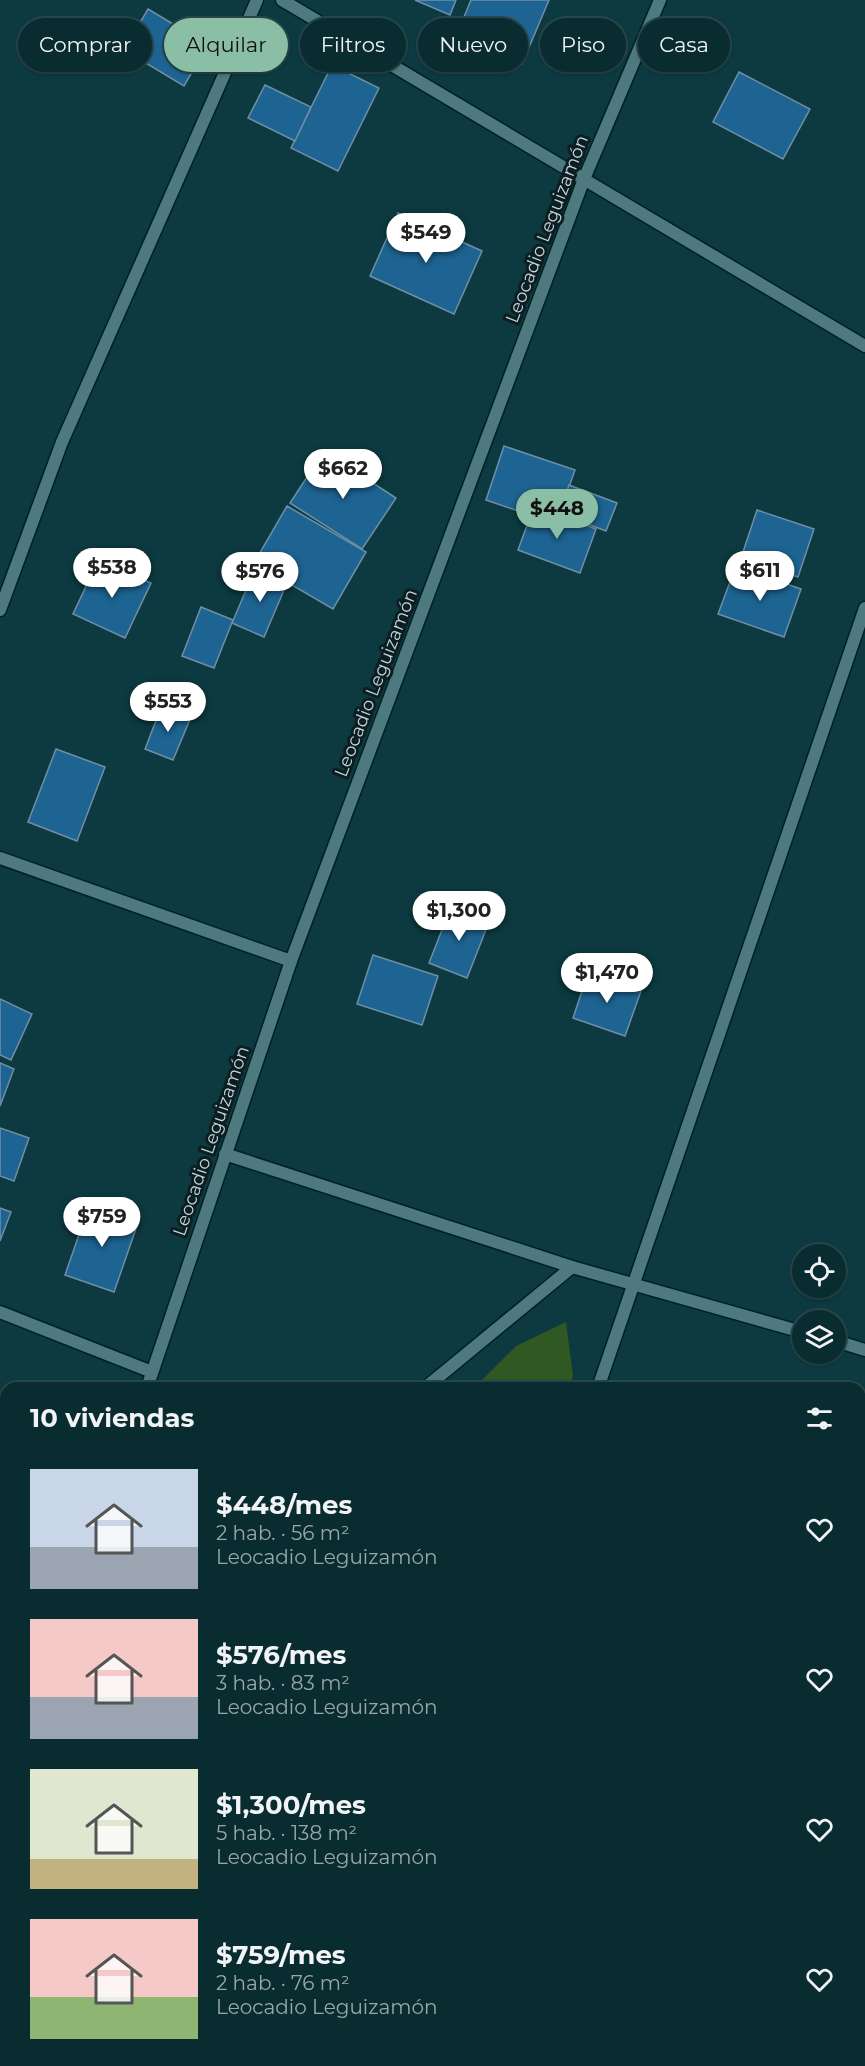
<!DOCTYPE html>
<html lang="es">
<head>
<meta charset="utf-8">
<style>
	:root { --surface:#092c30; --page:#123438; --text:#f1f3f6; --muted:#99a7ab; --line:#29484c; --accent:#8abfa5 }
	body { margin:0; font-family:Montserrat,sans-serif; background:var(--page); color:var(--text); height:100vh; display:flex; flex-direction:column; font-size:22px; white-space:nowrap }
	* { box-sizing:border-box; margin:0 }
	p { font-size:20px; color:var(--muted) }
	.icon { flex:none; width:33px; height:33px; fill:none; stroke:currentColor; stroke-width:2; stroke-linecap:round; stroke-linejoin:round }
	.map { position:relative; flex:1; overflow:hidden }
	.side { position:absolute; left:0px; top:1382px; width:866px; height:686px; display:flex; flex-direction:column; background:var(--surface); border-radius:18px 18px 0 0; box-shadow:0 2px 4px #0004,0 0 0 2px var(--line) }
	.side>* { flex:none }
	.guide { position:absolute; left:18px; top:18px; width:830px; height:54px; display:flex; gap:12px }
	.buttons { position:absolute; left:792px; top:1244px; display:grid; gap:12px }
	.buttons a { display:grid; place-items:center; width:54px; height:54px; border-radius:50%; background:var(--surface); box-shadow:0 2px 4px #0004,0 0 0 2px var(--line); font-size:30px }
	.price { position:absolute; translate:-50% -51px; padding:0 14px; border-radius:21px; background:#fff; color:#222; font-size:20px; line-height:39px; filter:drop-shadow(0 2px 3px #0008) }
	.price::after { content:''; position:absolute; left:50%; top:36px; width:18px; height:14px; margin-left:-9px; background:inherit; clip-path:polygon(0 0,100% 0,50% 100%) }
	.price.on { background:var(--accent); color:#111 }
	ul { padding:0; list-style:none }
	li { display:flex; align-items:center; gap:18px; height:150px; padding:0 30px }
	li span { display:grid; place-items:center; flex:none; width:168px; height:120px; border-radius:0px; color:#555 }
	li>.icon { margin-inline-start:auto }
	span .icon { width:72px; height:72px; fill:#fffc; stroke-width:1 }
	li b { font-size:26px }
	h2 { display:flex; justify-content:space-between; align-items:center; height:72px; padding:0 30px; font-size:26px }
	.pill { padding:0 21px; border-radius:27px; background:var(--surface); box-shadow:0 2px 4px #0004,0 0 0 2px var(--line); font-size:21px; line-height:54px }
	.pill.on { background:var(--accent); color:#111 }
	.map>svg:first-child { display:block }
	.green { fill:#2f5823 }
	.building { fill:#1d6492; stroke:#708ea5; stroke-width:1.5 }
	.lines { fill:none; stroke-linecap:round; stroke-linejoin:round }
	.service-casing { stroke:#002024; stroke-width:15 }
	.minor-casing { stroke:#002024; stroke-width:15 }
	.service { stroke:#4d797f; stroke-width:12 }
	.minor { stroke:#4d797f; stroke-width:12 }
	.labels { text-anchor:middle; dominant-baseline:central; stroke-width:6; stroke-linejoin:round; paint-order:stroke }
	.street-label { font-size:18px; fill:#c1d7db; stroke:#0c1e21 }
</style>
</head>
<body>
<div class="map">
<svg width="865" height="2066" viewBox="0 0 865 2066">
	<rect width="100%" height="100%" fill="#0c3a40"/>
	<!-- green -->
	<path class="green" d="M566,1322l7,54 -4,11h-94l41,-41z"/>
	<!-- building -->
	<g class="building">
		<path d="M415,0h41l-6,15z"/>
		<path d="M471,0h78l-27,64 -66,-28z"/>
		<path d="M148,9l60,36 -24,41 -60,-36z"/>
		<path d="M332,65l47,23 -41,83 -47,-23z"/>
		<path d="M739,72l71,37 -27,50 -70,-37z"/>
		<path d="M265,85l46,22 -16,34 -47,-23z"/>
		<path d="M398,213l84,38 -28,63 -84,-38z"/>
		<path d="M504,446l71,24 -19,54 -70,-24z"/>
		<path d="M324,451l72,47 -34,51 -72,-46z"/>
		<path d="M569,485l48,18 -11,28 -47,-18z"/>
		<path d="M287,506l79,46 -33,57 -79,-46z"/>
		<path d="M534,506l62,23 -16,44 -62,-23z"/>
		<path d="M757,510l57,19 -16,48 -57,-19z"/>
		<path d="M99,559l52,24 -26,55 -52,-24z"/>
		<path d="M736,566l65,23 -17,48 -66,-23z"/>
		<path d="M255,569l32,14 -23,54 -32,-14z"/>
		<path d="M201,607l32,13 -19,48 -32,-12z"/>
		<path d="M162,705l29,12 -18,43 -28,-11z"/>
		<path d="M56,749l49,18 -28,74 -49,-19z"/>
		<path d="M451,907l38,15 -22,56 -38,-15z"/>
		<path d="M373,955l65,21 -16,49 -65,-21z"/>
		<path d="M588,973l53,18 -16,45 -52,-18z"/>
		<path d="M0,999l32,15 -21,46 -11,-5z"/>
		<path d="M0,1063l14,6 -14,37z"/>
		<path d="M0,1128l29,10 -15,43 -14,-5z"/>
		<path d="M90,1203l49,17 -25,72 -49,-17z"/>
		<path d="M0,1208l11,4 -11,29z"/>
		<path d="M860,1500l5,3v30l-5,14z"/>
		<path d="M860,1698l5,1v44l-5,-2z"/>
		<path d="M0,2007l6,2v52h64l-2,5h-68z"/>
		<path d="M130,2061h53l13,4 -68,1z"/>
		<path d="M546,2061h20l-2,5z"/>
		<path d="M660,2061h58l-1,5h-59z"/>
	</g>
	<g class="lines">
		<defs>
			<g id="service">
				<path d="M0,858l291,103"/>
				<path d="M0,1312l152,60"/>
				<path d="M0,1591l6,-9"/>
			</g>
			<g id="minor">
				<path d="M282,0l583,346"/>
				<path d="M0,610l62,-168 195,-442"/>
				<path d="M225,1154l347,113 230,65"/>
				<path d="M836,1341l29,9"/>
				<path d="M147,1388l144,-427 293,-782 76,-179"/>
				<path d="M425,1388l147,-121"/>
				<path d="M598,1388l267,-780"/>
				<path d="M0,1834l6,-17"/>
				<path d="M0,1957l6,2"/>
				<path d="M324,2061l15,5"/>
				<path d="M360,2066l2,-5"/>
			</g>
		</defs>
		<!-- service casing -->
		<use href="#service" class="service-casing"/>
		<!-- minor casing -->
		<use href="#minor" class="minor-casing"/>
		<!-- service -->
		<use href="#service" class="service"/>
		<!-- minor -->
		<use href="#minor" class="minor"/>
	</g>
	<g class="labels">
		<!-- street labels -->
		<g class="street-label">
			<text transform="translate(547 229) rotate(-69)">Leocadio Leguizamón</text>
			<text transform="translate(376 683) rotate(-69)">Leocadio Leguizamón</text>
			<text transform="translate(211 1141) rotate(-71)">Leocadio Leguizamón</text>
		</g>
	</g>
</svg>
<div class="buttons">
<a><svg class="icon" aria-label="locate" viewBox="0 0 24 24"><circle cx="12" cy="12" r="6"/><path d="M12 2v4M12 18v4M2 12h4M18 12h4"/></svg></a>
<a><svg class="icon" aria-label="layers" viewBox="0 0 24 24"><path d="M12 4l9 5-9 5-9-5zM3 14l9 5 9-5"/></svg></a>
</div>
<b class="price" style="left:426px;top:264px">$549</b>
<b class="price" style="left:343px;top:500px">$662</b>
<b class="price on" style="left:557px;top:540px">$448</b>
<b class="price" style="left:112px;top:599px">$538</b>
<b class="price" style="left:760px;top:602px">$611</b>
<b class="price" style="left:260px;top:603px">$576</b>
<b class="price" style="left:168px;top:733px">$553</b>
<b class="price" style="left:459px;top:942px">$1,300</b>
<b class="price" style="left:607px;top:1004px">$1,470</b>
<b class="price" style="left:102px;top:1248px">$759</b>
<div class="guide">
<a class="pill">Comprar</a>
<a class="pill on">Alquilar</a>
<a class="pill">Filtros</a>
<a class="pill">Nuevo</a>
<a class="pill">Piso</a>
<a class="pill">Casa</a>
</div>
<section class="side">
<h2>10 viviendas<svg class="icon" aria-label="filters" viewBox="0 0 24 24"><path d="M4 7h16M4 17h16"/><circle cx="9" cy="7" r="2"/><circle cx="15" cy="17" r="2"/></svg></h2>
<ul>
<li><span style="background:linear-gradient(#c9d6e8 65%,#9aa5b1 0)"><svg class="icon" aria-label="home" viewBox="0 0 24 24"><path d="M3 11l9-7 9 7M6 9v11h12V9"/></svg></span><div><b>$448/mes</b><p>2 hab. · 56 m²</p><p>Leocadio Leguizamón</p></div><svg class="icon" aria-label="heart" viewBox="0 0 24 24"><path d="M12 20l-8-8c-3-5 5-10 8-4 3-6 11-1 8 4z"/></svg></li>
<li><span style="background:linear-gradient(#f6c9c9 65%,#9aa5b1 0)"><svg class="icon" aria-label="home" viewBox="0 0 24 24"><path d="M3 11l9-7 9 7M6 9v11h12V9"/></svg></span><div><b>$576/mes</b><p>3 hab. · 83 m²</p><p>Leocadio Leguizamón</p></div><svg class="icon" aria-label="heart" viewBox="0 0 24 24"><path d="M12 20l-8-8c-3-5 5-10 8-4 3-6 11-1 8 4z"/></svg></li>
<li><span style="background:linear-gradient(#dfe7d0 75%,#c2b280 0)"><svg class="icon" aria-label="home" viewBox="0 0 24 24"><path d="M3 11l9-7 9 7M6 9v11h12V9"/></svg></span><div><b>$1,300/mes</b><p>5 hab. · 138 m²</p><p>Leocadio Leguizamón</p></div><svg class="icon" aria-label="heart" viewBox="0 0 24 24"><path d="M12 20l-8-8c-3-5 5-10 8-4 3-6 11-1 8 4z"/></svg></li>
<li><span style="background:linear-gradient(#f6c9c9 65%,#8fb573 0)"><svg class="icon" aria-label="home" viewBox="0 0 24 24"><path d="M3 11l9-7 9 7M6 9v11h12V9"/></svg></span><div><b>$759/mes</b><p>2 hab. · 76 m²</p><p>Leocadio Leguizamón</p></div><svg class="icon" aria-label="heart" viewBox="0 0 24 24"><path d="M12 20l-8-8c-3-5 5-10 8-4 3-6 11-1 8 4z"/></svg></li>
</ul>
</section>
</div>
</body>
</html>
